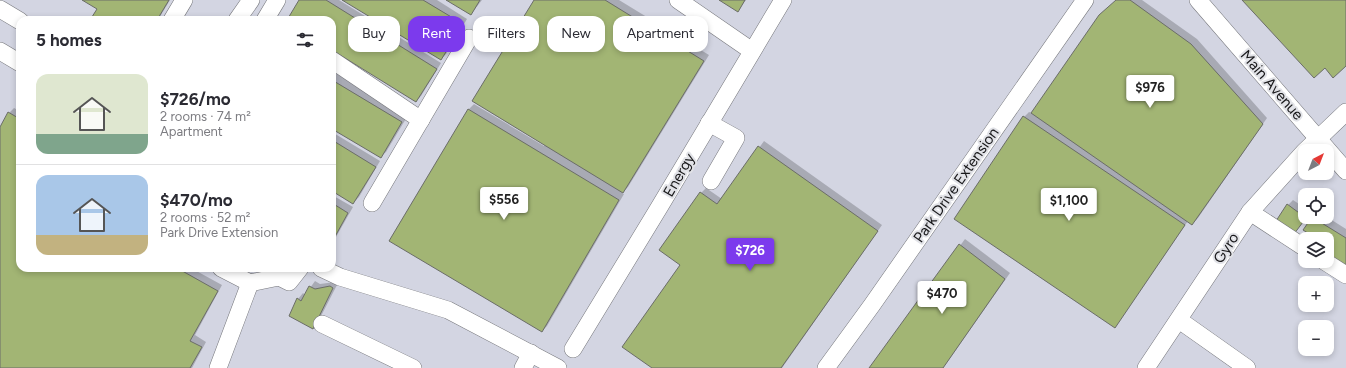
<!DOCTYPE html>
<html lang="en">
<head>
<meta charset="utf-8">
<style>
	:root { --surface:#fff; --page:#f7f7f7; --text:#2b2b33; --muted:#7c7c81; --line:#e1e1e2; --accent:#7c3aed }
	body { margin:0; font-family:Figtree,sans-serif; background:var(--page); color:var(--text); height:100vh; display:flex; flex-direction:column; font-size:15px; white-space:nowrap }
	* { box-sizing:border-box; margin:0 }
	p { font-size:13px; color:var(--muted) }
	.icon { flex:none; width:22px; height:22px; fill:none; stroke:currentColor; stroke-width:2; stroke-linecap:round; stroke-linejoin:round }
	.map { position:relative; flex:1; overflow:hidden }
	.side { position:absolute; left:16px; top:16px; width:320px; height:256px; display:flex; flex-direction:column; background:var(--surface); border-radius:12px; box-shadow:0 2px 6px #0003 }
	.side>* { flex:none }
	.top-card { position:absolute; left:348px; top:16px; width:380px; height:36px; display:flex; gap:8px }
	.needle { width:26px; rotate:42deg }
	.fabs { position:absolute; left:1298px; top:144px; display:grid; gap:8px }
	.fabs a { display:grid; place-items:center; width:36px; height:36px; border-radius:8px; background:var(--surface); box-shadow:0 2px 6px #0003; font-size:20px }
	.price { position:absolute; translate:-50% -34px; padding:0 9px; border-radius:4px; background:#fff; color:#222; font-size:13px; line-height:26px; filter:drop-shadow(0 1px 2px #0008) }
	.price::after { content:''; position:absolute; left:50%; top:24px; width:12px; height:9px; margin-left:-6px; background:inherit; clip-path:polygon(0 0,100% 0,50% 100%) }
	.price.current { background:var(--accent); color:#fff }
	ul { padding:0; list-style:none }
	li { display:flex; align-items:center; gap:12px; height:100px; padding:0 20px }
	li+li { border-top:1px solid var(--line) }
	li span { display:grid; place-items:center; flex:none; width:112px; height:80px; border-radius:12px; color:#555 }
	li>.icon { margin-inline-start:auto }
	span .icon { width:48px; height:48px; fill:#fffc; stroke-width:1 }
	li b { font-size:17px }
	h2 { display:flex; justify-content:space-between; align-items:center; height:48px; padding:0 20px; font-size:17px }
	.tag { padding:0 14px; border-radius:12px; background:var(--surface); box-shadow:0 2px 6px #0003; font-size:14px; line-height:36px }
	.tag.current { background:var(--accent); color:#fff }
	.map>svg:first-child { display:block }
	.built { fill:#d3d5e2; fill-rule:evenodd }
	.shadow { fill:#0003 }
	.building { fill:#a2b574; stroke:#6b6d68 }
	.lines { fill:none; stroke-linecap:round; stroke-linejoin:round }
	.minor-casing { stroke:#76777c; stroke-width:18 }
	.minor { stroke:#fff; stroke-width:17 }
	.labels { text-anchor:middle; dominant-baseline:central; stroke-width:4; stroke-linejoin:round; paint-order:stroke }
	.street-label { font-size:15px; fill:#18181a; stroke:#e1e2e7 }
</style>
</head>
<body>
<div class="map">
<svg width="1346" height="368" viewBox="0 0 1346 368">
	<rect width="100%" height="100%" fill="#e1e2e7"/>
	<!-- built -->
	<path class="built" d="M0,0h1346v368h-1346zM20,20h312v248h-312zM1305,151h22v22h-22zM1305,195h22v22h-22zM1305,239h22v22h-22zM1305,283h22v22h-22zM1305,327h22v22h-22z"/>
	<!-- shadow -->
	<g class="shadow">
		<path d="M84,0h86l-12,20h-67l7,-12z"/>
		<path d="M300,0h39l102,63 -20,33 -5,5 -84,-52v-29h-44z"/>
		<path d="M344,0h93l30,19 -21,35 -5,5z"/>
		<path d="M448,0h34l-11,14z"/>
		<path d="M535,0h84l90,55 -81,132 -6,6 2,1 -77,132 -5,5 -152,-91 79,-131 5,-5 70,42 1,-2z"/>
		<path d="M721,0h25l-8,10z"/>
		<path d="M1117,0h25l55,39 70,79 -69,100 -6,6 -4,-3 -73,106 -91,-210 5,-5 3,1z"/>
		<path d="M332,71l75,46 -21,35 -6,5 -48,-29z"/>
		<path d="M14,108l6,3v157h171l31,17 -27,50 11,7 -14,26h-192v-239l9,-16z"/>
		<path d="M332,132l48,29 -21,36 -6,6 -21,-14z"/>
		<path d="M764,141l118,84 -100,143h-128l47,-175 5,-5 16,11z"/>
		<path d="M332,195l21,12 -21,37z"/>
		<path d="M1293,200l12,8v9h2l-8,10 -11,-22z"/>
		<path d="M1313,217h14l19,12v37l-19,-27h-13l1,-2 -10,-7z"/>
		<path d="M965,239l45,34 -67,95h-73z"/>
		<path d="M315,281l5,3 15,-2 3,1 -20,39 -20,-23 5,-6 2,2z"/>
	</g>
	<!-- building -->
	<g class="building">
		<path d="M82,0h87l-12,20h-67l7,-11z"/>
		<path d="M299,0h27l111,69 -21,33 -84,-52v-30h-45z"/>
		<path d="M342,0h81l40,24 -22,36z"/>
		<path d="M446,0h34l-9,15z"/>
		<path d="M534,0h71l99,61 -81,132 -151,-92z"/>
		<path d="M719,0h26l-7,12z"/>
		<path d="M1116,0h14l61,44 72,80 -71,101 -161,-112 68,-98z"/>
		<path d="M1242,0h104v66l-13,12 -8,-10 -11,10z"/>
		<path d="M332,80l70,42 -21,36 -49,-29z"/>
		<path d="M468,109l151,91 -77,132 -153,-91z"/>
		<path d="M8,112l12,7v149h157l41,23 -28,50 12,6 -12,21h-190v-241z"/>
		<path d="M1023,116l162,109 -70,103 -161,-109z"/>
		<path d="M332,140l44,27 -23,37 -21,-13z"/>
		<path d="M758,146l120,85 -97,137h-129l-30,-21 58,-82 -21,-15 41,-58 17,12z"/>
		<path d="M332,203l16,10 -16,29z"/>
		<path d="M1287,204l19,14 -12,16 -18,-13z"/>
		<path d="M1312,217l34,21v29l-19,-12v-16h-15l2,-2 -11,-7z"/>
		<path d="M959,244l46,35 -62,89h-74z"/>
		<path d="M254,268h16l-9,3z"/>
		<path d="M309,286l6,3 15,-3 3,2 -20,41 -24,-13 8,-18 4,3z"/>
	</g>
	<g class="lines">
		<defs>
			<g id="minor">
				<path d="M678,0l74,51"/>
				<path d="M1198,0l148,171"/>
				<path d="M0,9l20,12"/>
				<path d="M172,20l12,-20"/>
				<path d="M237,20l14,-20"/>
				<path d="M265,20l12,-20"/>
				<path d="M0,51l20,12"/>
				<path d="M332,60l89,60"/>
				<path d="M709,123l27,15 -25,43"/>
				<path d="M372,203l97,-165"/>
				<path d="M1250,212l55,36"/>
				<path d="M1324,261l22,14"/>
				<path d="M221,268l29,15 29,-6 10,5 11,-14"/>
				<path d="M321,268l19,9 108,33 110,58"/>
				<path d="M1179,320l68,48"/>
				<path d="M322,324l91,44"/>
				<path d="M573,349l87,-143 123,-206"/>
				<path d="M218,368l32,-85"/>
				<path d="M523,368l8,-15"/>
				<path d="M826,368l46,-63 213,-305"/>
				<path d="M1146,368l104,-156 54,-60 42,-40"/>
			</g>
		</defs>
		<!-- minor casing -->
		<use href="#minor" class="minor-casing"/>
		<!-- minor -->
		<use href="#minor" class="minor"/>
	</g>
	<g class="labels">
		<!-- street labels -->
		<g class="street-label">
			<text transform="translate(1272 85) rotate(49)">Main Avenue</text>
			<text transform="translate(679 175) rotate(-60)">Energy</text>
			<text transform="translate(956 185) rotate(-55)">Park Drive Extension</text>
			<text transform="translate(1226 248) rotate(-57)">Gyro</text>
		</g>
	</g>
</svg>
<div class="fabs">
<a><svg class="needle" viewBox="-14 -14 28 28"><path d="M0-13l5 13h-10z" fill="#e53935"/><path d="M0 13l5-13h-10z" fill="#7c7c81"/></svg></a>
<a><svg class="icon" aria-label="locate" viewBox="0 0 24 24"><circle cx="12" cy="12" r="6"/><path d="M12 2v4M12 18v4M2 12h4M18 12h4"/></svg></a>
<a><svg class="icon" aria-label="layers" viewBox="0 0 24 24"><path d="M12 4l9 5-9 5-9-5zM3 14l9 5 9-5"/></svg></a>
<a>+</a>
<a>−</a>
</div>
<b class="price" style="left:1150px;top:109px">$976</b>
<b class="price" style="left:504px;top:221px">$556</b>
<b class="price" style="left:1069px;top:222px">$1,100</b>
<b class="price current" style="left:750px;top:272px">$726</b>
<b class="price" style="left:942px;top:315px">$470</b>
<div class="top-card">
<a class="tag">Buy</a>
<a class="tag current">Rent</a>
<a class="tag">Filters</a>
<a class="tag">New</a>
<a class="tag">Apartment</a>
</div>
<section class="side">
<h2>5 homes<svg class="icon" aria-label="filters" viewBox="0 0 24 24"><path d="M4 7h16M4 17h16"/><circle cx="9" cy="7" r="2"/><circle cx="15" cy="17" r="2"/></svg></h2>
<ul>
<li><span style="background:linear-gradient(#dfe7d0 75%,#7fa58c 0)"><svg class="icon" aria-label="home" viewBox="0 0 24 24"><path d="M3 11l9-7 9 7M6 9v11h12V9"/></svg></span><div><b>$726/mo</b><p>2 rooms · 74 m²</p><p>Apartment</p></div></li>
<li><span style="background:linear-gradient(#a9c7e8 75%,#c2b280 0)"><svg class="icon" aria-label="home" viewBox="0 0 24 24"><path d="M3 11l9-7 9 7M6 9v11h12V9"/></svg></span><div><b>$470/mo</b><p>2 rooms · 52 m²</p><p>Park Drive Extension</p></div></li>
</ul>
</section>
</div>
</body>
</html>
